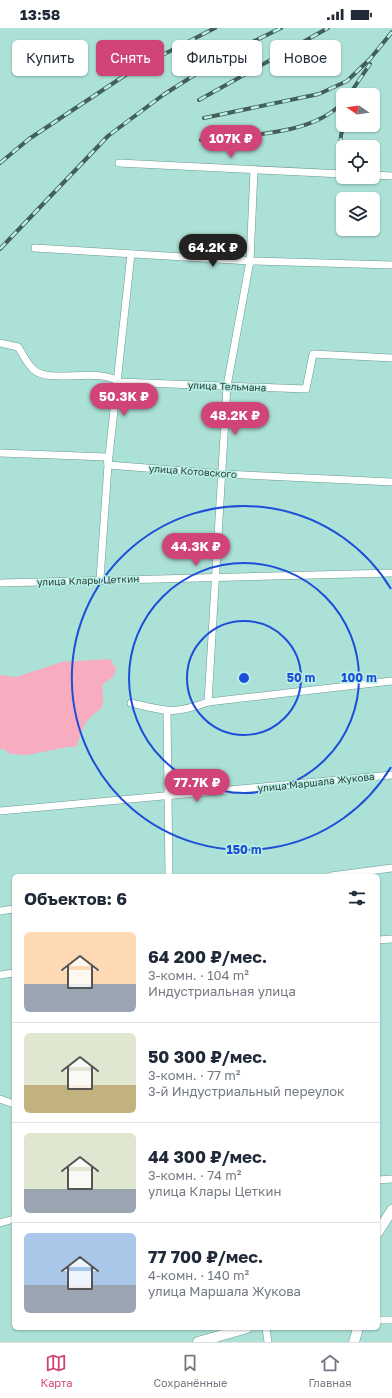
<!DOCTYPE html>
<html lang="ru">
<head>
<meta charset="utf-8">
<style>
	:root { --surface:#fff; --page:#f6f6f7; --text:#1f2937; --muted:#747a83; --line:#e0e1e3; --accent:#d04478 }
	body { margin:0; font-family:"Golos Text",sans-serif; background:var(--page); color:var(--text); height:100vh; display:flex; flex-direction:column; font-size:15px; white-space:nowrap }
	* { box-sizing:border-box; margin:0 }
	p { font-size:13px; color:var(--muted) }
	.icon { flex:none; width:22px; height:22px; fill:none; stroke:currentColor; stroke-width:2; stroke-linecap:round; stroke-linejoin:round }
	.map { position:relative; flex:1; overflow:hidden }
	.details { position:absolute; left:12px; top:846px; width:368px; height:456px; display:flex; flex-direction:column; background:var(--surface); border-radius:6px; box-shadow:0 1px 3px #0004 }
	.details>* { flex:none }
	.hud { position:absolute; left:12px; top:12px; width:368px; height:36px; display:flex; gap:8px }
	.needle { width:26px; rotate:283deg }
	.buttons { position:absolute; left:336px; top:60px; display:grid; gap:8px }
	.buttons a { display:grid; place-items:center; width:44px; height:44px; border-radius:6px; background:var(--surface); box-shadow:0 1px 3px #0004; font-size:20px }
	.price { position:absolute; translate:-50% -34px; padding:0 9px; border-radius:14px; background:var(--accent); color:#fff; font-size:13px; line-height:26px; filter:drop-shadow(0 1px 2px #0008) }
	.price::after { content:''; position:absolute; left:50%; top:24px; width:12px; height:9px; margin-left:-6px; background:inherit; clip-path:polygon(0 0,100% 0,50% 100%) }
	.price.selected { background:#222; color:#fff }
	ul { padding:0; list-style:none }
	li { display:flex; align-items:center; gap:12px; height:100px; padding:0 12px }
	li+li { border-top:1px solid var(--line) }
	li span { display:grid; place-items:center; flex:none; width:112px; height:80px; border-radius:6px; color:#555 }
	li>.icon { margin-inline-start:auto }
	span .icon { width:48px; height:48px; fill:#fffc; stroke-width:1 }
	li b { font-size:17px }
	h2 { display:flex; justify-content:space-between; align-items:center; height:48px; padding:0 12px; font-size:17px }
	.tag { padding:0 14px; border-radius:6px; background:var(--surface); box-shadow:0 1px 3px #0004; font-size:14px; line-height:36px }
	.tag.selected { background:var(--accent); color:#fff }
	.status { display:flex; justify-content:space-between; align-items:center; height:28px; padding:0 20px; background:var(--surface); direction:ltr }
	.status svg { height:11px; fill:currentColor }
	.dock { display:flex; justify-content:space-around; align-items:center; height:56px; border-top:1px solid var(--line); background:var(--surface); font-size:11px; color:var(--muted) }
	.dock a { display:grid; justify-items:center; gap:2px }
	.dock .selected { color:var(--accent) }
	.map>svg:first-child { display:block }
	.green { fill:#f7acc0 }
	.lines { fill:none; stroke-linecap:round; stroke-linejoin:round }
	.street-casing { stroke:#689b92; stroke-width:8 }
	.secondary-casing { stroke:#689b92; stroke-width:11 }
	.street { stroke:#fff; stroke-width:7 }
	.secondary { stroke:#fff; stroke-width:10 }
	.rail-casing { stroke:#435f59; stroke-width:4 }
	.rail { stroke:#b9efe4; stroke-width:2.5; stroke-dasharray:8; stroke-linecap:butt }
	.ring { fill:none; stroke:#1d4ed8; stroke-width:2 }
	.labels { text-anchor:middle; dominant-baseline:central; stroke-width:3; stroke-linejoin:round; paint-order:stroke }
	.street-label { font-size:10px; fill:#2b413d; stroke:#b9efe4 }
	.centre { fill:#1d4ed8; stroke:#b9efe4; stroke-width:2 }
	.ring-label { font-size:12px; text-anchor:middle; font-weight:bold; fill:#1d4ed8; stroke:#b9efe4; stroke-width:3; stroke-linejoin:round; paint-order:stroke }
</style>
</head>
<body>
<div class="status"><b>13:58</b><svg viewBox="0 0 49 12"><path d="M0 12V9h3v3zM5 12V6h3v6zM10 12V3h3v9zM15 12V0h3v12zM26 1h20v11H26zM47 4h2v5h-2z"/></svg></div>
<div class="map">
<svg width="392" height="1314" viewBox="0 0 392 1314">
	<rect width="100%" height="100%" fill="#ace1d7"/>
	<!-- green -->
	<path class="green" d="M110,631l6,10 -2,7 -12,9c4,31 -2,19 -17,39 -4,7 -6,16 -9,23h-9l-40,8 -17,-1 -6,-5h-4v-74l16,2 46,-15z"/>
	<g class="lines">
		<defs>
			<g id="street">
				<path d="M119,135l224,11"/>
				<path d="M373,147l19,1"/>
				<path d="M35,220l215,13 142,4"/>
				<path d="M0,315l18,4c5,7 9,17 16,23 16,14 66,-3 85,12l187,7 7,-35 79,4"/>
				<path d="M0,425l107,4 1,8 115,9 169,8"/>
				<path d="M100,551l8,-114 23,-211"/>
				<path d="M0,555l392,-10"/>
				<path d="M208,674l19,-316 23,-125 4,-91"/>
				<path d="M131,675c35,8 42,12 77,-1l184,-21"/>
				<path d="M167,684l2,164"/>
				<path d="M0,783l392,-36"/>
				<path d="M331,848l61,-8"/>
				<path d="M0,883l14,-2"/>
				<path d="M378,912l14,-1"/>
				<path d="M0,947l14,-2"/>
				<path d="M0,1071l14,5"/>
				<path d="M378,1152l14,-1"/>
				<path d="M0,1195l14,-4"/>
				<path d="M378,1292h14"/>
				<path d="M266,1300l2,14"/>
			</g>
			<g id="secondary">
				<path d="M378,1204l14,-22"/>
				<path d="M198,1314l49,-14"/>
				<path d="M354,1314l4,-14"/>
			</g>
		</defs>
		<!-- street casing -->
		<use href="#street" class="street-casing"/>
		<!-- secondary casing -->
		<use href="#secondary" class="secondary-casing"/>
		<!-- street -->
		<use href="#street" class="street"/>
		<!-- secondary -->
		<use href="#secondary" class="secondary"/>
		<defs>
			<g id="rail">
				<path d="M349,67l21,-31"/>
				<path d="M199,72l129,-72"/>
				<path d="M204,90l115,-24 28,-13 23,-22 22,-27"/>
				<path d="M201,112c42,-5 112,-4 142,-38"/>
				<path d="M339,134l2,-27 3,-10"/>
				<path d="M0,135l29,-24 104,-69 82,-42"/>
				<path d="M0,221l108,-113 55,-41 63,-40 55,-27"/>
			</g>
		</defs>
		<!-- rail casing -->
		<use href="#rail" class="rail-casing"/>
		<!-- rail -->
		<use href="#rail" class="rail"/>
	</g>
	<!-- distance rings -->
	<g class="ring">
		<circle cx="244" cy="650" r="57"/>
		<circle cx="244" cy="650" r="115"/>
		<path d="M391 739A172 172 0 1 1 391 561"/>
	</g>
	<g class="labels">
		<!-- street labels -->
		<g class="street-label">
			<text transform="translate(227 358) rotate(2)">улица Тельмана</text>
			<text transform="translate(193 443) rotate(4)">улица Котовского</text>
			<text transform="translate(88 552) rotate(-2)">улица Клары Цеткин</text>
			<text transform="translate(316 754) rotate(-6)">улица Маршала Жукова</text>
		</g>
	</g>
	<circle cx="244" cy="650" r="6" class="centre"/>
	<g class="ring-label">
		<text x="301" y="654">50 m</text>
		<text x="359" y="654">100 m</text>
		<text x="244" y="826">150 m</text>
	</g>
</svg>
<div class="buttons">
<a><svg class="needle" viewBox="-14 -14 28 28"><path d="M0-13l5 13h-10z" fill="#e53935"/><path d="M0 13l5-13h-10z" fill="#747a83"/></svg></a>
<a><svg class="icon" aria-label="locate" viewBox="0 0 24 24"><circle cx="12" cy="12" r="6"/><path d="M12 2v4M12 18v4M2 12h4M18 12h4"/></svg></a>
<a><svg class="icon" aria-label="layers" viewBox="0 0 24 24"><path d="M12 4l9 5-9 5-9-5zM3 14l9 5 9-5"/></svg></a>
</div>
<b class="price" style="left:231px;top:131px">107K ₽</b>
<b class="price selected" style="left:213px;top:240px">64.2K ₽</b>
<b class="price" style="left:124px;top:389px">50.3K ₽</b>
<b class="price" style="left:235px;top:408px">48.2K ₽</b>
<b class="price" style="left:196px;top:539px">44.3K ₽</b>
<b class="price" style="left:197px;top:775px">77.7K ₽</b>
<div class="hud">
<a class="tag">Купить</a>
<a class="tag selected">Снять</a>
<a class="tag">Фильтры</a>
<a class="tag">Новое</a>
</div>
<section class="details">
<h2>Объектов: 6<svg class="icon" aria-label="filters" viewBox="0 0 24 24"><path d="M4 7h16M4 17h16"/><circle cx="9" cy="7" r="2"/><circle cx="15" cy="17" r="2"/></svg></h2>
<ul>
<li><span style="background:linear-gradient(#ffd9b3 65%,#9aa5b1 0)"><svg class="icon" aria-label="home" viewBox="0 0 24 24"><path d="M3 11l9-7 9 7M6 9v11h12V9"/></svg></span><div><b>64 200 ₽/мес.</b><p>3-комн. · 104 m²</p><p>Индустриальная улица</p></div></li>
<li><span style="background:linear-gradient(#dfe7d0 65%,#c2b280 0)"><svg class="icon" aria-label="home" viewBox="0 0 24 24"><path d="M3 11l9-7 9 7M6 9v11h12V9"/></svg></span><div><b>50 300 ₽/мес.</b><p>3-комн. · 77 m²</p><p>3-й Индустриальный переулок</p></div></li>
<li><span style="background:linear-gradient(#dfe7d0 70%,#9aa5b1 0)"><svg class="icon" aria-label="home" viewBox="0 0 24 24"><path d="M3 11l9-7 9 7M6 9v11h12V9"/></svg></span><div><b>44 300 ₽/мес.</b><p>3-комн. · 74 m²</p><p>улица Клары Цеткин</p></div></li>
<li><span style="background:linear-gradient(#a9c7e8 65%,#9aa5b1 0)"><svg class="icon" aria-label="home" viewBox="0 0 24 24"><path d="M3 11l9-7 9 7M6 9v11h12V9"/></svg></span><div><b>77 700 ₽/мес.</b><p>4-комн. · 140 m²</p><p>улица Маршала Жукова</p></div></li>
</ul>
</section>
</div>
<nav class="dock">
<a class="selected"><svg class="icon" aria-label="map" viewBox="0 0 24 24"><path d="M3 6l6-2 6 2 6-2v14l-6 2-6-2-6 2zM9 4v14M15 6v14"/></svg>Карта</a>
<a><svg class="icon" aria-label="saved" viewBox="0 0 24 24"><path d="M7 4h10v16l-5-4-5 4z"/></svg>Сохранённые</a>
<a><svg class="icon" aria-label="home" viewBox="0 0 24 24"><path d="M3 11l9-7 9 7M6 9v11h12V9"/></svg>Главная</a>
</nav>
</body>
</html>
